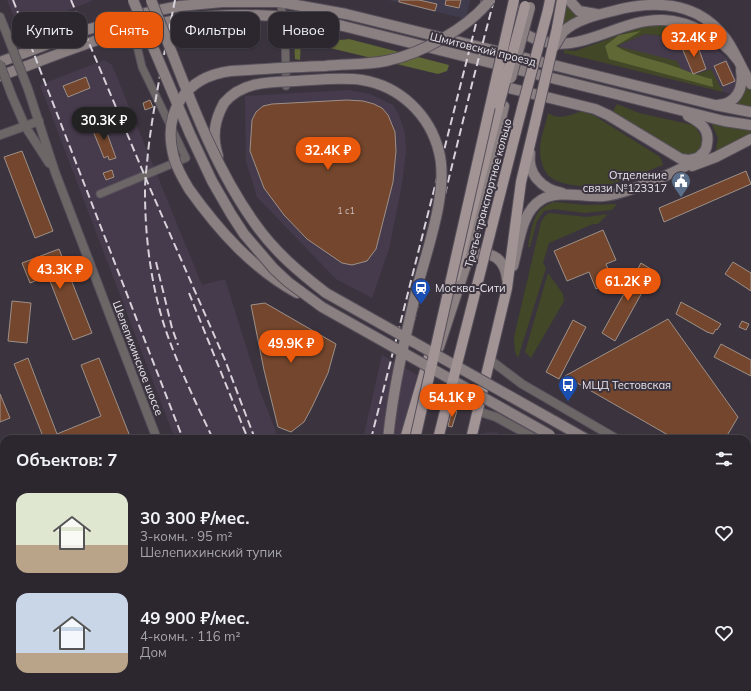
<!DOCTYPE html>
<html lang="ru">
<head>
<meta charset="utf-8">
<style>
	:root { --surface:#2c272f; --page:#342f37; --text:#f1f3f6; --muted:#a6a5aa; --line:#48444b; --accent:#ea580c }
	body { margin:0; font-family:Mulish,sans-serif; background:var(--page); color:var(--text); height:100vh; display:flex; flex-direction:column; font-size:15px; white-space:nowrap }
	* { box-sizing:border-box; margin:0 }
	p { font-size:13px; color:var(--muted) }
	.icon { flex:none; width:22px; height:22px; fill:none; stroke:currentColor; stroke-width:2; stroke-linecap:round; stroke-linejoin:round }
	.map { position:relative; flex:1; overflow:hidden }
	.panel { position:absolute; left:0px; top:435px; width:751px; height:256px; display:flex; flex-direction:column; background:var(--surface); border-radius:12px 12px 0 0; box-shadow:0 1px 3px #0004,0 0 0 1px var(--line) }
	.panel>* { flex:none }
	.banner { position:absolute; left:12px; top:12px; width:400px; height:36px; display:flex; gap:8px }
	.price { position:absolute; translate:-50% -34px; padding:0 9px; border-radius:14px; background:var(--accent); color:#fff; font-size:13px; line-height:26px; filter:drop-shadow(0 1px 2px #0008) }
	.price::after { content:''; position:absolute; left:50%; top:24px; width:12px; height:9px; margin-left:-6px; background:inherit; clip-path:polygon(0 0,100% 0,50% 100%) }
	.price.active { background:#222; color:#fff }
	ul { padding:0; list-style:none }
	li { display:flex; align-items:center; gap:12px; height:100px; padding:0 16px }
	li span { display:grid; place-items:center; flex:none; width:112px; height:80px; border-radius:12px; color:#555 }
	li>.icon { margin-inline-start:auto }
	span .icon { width:48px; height:48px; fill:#fffc; stroke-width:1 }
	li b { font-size:17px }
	h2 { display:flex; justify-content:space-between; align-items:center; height:48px; padding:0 16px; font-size:17px }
	.pill { padding:0 14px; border-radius:12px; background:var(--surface); box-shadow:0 1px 3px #0004,0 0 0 1px var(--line); font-size:14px; line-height:36px }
	.pill.active { background:var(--accent); color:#fff }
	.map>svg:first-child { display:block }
	.built { fill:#463b4c }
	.industrial { fill:#403c4d }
	.green { fill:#424727 }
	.forest { fill:#606836 }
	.building { fill:#73462d; stroke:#9e9088 }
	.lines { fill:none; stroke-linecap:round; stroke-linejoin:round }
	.primary-tunnel { stroke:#554f59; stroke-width:10; stroke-dasharray:10 5; stroke-linecap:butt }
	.minor-casing { stroke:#57505b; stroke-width:9 }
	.tertiary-casing { stroke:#57505b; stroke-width:10 }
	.secondary-casing { stroke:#57505b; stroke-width:12 }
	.primary-casing { stroke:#57505b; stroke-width:12 }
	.minor { stroke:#6d6667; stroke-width:7 }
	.tertiary { stroke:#6d6667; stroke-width:8 }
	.secondary { stroke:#8b8081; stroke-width:10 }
	.primary { stroke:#a29495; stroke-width:10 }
	.rail { stroke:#d7d2da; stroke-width:2; stroke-dasharray:8 4; stroke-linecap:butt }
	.tertiary-bridge-casing { stroke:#57505b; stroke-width:10; stroke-linecap:butt }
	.secondary-bridge-casing { stroke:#57505b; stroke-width:12; stroke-linecap:butt }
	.primary-bridge-casing { stroke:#57505b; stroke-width:12; stroke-linecap:butt }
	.tertiary-bridge { stroke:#6d6667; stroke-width:8 }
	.secondary-bridge { stroke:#8b8081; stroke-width:10 }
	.primary-bridge { stroke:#a29495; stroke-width:10 }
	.labels { text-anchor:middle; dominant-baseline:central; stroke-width:4; stroke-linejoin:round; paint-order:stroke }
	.number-label { font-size:9px; fill:#ccbdbc }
	.street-label { font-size:11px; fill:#e9e5ec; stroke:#3b343f }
	.poi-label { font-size:11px; fill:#e9e5ec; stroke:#3b343f; text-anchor:start }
</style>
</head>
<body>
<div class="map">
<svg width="751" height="691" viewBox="0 0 751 691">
	<rect width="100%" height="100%" fill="#3b343f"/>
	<!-- built -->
	<g class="built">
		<path d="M7,0h85v1l-73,29z"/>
		<path d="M667,26l12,2 11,4 12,7 25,19 10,23 -5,13 -9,-2 -12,-23 -25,9 -70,-32 29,-12 19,2z"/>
		<path d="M104,60l8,5 90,220 23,-6 35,112 19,48h-104l-135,-354z"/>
		<path d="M348,90l22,4 23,11 6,10 6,18 1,19 -4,32 -13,65 -17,49 -36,-19 -79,-82 -11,-36 -1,-65z"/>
		<path d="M382,355l35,20 -17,64h-37z"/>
		<path d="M496,432l12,7h-28l2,-6z"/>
		<path d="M0,535l4,10v142h32l2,4h-38z"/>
		<path d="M747,570l4,2v119h-274l-1,-4h271z"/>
		<path d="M217,687h103l-2,4h-102z"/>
	</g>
	<!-- industrial -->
	<path class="industrial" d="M388,0h82l-4,19z"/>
	<!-- green -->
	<g class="green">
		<path d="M565,0c4,9 8,13 17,17l-21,11z"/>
		<path d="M645,26h22l-3,10 -19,-2 -28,12 60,15 9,17 25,-9 12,23 -159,-39v-3l11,1z"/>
		<path d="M747,79l4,9v18l-21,-2z"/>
		<path d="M617,104l22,9 54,12c16,16 10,36 -14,28l-67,-40z"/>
		<path d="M582,111l13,5 65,41 3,8c-16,6 -33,14 -49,18 -17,5 -54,5 -66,-8 -6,-7 -8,-17 -8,-26 0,-11 6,-25 8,-36 11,8 22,2 34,-2z"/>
		<path d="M711,123l22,5 18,2v4l-36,20 3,-16z"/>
		<path d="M555,202l29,3 33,-1 -5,6 -27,3 -31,-4 -10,2 -7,10 -7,26h-2c4,-20 5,-40 27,-45z"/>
		<path d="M549,213l38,4 21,-3 -10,10h-5l-44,19 -6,20 3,5 -28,90 -3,-6 -1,-15 27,-115 4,-6z"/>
		<circle cx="621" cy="274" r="4.5"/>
		<path d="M548,273l15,21 1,7 -33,57 -6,-6z"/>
	</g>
	<!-- forest -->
	<g class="forest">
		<path d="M299,28c15,9 32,14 50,11l100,26 -2,6 -9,3 -137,-33 -1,19 -5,-1 -1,-20z"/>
		<path d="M641,31l-25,15c16,10 37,13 54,19 14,4 27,11 42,14l1,8 -104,-28 -4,-13 14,-11z"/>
	</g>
	<!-- building -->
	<g class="building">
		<path d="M399,0h20l18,4 -2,7 -36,-9z"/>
		<path d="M446,0h15l-2,8 -14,-3z"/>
		<path d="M667,34l10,3 -2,7 -10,-3z"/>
		<path d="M696,41l10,28 -13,5 -11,-26z"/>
		<path d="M726,61l9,20 -12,5 -9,-20z"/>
		<path d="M86,77l4,11 -22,9 -5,-11z"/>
		<path d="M150,100l3,7 -8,3 -2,-7z"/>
		<path d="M347,100l16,1 11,3 8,4 6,7 7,17 1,19 -3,31 -17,67 -9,12 -15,4 -10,-2 -35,-24 -23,-24 -20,-27 -14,-37 2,-31 4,-8 7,-6 9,-2z"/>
		<path d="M103,122l13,36 -7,2 -1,-4 -4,2 -13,-32z"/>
		<path d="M22,151l31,80 -18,7 -31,-81z"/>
		<path d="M112,170l2,7 -8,3 -3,-7z"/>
		<path d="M746,171l5,13 -87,38 -5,-14z"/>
		<path d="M603,230l13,30 -10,4 7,17 -17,8 -7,-17 -22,9 -13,-30z"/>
		<path d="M59,249l33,84 -19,7 -25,-64 -18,7 -8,-20z"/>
		<path d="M733,262l18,11v18l-26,-17z"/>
		<path d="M641,263l13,8 -39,70 -13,-8z"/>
		<path d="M12,301l19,2 -4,40 -19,-2z"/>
		<path d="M681,302l40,22 -4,6 -1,-1 -3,5 -6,-2 -31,-18z"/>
		<path d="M265,303l71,41 -8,29 -16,34 -8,15 -13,10 -13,-5 -14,-57 -13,-65z"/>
		<path d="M668,319l70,98 -13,22h-50l-110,-63z"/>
		<path d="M573,320l13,7 -27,52 -13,-7z"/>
		<path d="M742,321l7,3 -3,6 -7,-3z"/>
		<path d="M721,344l30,16v16l-37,-19z"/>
		<path d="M28,358l29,76 44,-18 -20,-51 18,-7 32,81h-87l-30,-75z"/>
		<path d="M0,394l10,24 -10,4z"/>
		<path d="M452,409l5,2 -5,16 -4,-1z"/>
	</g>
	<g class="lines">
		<!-- primary-tunnel -->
		<path class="primary-tunnel" d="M323,691l3,-4"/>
		<defs>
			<g id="minor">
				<path d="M280,2l5,23 1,61"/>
				<path d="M100,194l86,-36 -44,-91 -9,-38"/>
				<path d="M542,687l1,4"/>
			</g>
			<g id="tertiary">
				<path d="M0,17l6,15"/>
				<path d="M28,89l27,83 102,267"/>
				<path d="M12,96l13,30 24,37"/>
				<path d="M0,135l39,-14"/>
				<path d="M489,359l33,25 95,55"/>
				<path d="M477,411l19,6 40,22"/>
				<path d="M183,691l1,-4"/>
			</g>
			<g id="secondary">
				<path d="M569,0l10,11 17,3"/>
				<path d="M515,8c-2,11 0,20 10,26 50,29 89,-16 138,-14 26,1 59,18 74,39"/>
				<path d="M563,32c12,-12 33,-17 50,-21 41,-11 85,-10 113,28 10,14 16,31 25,45"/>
				<path d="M0,62l86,-32 63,-18 31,-6 42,-4h58l66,12 369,91 36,7"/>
				<path d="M0,76c41,-15 81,-32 123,-44 73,-21 147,-22 220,-6l381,95 27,4"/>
				<path d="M497,90l8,-3 90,22 13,6 73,44 8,1 8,-2"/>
				<path d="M717,105c20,-1 27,-17 24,-35"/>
				<path d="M530,153c-3,21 12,36 32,40"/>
				<path d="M218,156c-6,-19 -4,-35 6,-53"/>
				<path d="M692,166l24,-9 35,-18"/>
				<path d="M189,189c30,42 63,79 108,104"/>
				<path d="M467,263l8,-9c18,-3 30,6 32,25"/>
				<path d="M513,266c6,-21 8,-54 28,-66 17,-11 44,-2 63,-4 21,-2 85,-27 98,-42 3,-2 5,-7 5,-10 3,-15 -7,-22 -19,-28"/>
				<path d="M439,347l27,-82 38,-159"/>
				<path d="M556,422l30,17"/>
				<path d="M747,529l4,2"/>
				<path d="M747,547l4,2"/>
				<path d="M747,649l4,-2"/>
				<path d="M747,663l4,-2"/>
				<path d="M386,687l1,4"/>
				<path d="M661,691l8,-4"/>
				<path d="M690,691l8,-4"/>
			</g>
			<g id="primary">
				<path d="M548,10l2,-10"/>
				<path d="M557,28l5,-28"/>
				<path d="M490,234l32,-126"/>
				<path d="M455,277l44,-172"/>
				<path d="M405,439l24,-82"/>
				<path d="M471,439l36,-151 14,-106 14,-59"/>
				<path d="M420,687v4"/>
				<path d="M442,687v4"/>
				<path d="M468,687v4"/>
			</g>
		</defs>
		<!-- minor casing -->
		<use href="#minor" class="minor-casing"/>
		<!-- tertiary casing -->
		<use href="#tertiary" class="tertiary-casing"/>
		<!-- secondary casing -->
		<use href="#secondary" class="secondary-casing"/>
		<!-- primary casing -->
		<use href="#primary" class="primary-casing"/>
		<!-- minor -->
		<use href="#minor" class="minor"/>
		<!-- tertiary -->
		<use href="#tertiary" class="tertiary"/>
		<!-- secondary -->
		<use href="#secondary" class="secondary"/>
		<!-- primary -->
		<use href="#primary" class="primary"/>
		<!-- rail -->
		<g class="rail">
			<path d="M13,0l170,439"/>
			<path d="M71,0l78,186 76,174 30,79"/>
			<path d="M175,0c-10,50 -21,101 -27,152 -1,13 -3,26 -3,39 0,47 6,95 21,140 13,37 30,72 47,108"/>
			<path d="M156,262l16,66 6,17"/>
			<path d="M189,293l59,146"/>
			<path d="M371,439l111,-439"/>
			<path d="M385,439l88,-359 21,-80"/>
			<path d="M330,687l1,4"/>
			<path d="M352,687l1,4"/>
			<path d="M360,687l2,4"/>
			<path d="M224,691v-4"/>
			<path d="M278,691l2,-4"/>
			<path d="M285,691l2,-4"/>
			<path d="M298,691l2,-4"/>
		</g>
		<defs>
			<g id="tertiary-bridge">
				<path d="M6,32l22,57"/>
				<path d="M0,64l12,32"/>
			</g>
			<g id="secondary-bridge">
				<path d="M133,0l57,134 22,47 19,33 13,20 30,35 14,13 34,25 228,128"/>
				<path d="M151,0c31,75 57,159 105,225 19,27 44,48 70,68l230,129"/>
				<path d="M554,47l9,-15"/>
				<path d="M511,78l19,-71"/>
				<path d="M224,103c18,-22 46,-21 72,-22 21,-1 45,-4 66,-1 38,6 68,35 77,72 10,38 -12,98 -22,136 -12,50 -24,100 -29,151"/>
				<path d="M189,189c-6,-10 -12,-20 -15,-31 -12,-45 10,-81 57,-87 31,-2 63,-4 94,-5 20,-2 41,-1 61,-5 35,-7 82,-33 104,-61"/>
			</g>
			<g id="primary-bridge">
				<path d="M499,105l26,-99"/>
				<path d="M522,108l26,-98"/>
				<path d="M535,123l22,-95"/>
				<path d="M415,439l99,-439"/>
				<path d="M438,439l52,-205"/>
			</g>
		</defs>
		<!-- tertiary-bridge casing -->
		<use href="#tertiary-bridge" class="tertiary-bridge-casing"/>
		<!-- secondary-bridge casing -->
		<use href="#secondary-bridge" class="secondary-bridge-casing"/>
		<!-- primary-bridge casing -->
		<use href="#primary-bridge" class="primary-bridge-casing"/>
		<!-- tertiary-bridge -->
		<use href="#tertiary-bridge" class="tertiary-bridge"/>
		<!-- secondary-bridge -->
		<use href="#secondary-bridge" class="secondary-bridge"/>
		<!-- primary-bridge -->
		<use href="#primary-bridge" class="primary-bridge"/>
	</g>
	<!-- icons -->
	<defs>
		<symbol id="civic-pin" viewBox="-11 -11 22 30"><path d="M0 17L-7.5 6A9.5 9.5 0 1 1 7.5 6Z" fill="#5c6f8a" stroke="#3b343f"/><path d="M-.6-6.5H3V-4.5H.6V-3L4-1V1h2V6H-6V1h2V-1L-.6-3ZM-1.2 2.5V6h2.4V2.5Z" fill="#fff"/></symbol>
		<symbol id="station-pin" viewBox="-11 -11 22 30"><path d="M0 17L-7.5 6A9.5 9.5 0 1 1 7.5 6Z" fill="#1a4fb4" stroke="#3b343f"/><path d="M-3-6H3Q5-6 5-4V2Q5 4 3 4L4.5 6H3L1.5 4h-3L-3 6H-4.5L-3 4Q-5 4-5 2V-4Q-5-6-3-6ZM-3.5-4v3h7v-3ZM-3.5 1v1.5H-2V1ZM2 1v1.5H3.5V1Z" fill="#fff"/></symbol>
		<symbol id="bus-pin" viewBox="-11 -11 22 30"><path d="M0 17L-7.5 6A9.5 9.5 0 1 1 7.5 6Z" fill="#1a4fb4" stroke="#3b343f"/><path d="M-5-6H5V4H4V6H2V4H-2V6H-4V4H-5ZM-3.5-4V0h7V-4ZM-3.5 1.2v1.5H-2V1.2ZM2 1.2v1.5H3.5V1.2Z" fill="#fff"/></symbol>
	</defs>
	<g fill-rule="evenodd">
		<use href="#civic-pin" x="670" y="170" width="22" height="30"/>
		<use href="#station-pin" x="410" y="277" width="22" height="30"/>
		<use href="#bus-pin" x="557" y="374" width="22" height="30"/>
	</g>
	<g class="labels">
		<!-- number labels -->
		<g class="number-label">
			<text x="346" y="210">1 с1</text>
		</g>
		<!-- street labels -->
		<g class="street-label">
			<text transform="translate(483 49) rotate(14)">Шмитовский проезд</text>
			<text transform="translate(488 193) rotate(-75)">Третье транспортное кольцо</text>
			<text transform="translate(138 358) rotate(69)">Шелепихинское шоссе</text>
		</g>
		<!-- poi labels -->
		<g class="poi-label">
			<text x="667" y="175" text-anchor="end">Отделение<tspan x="667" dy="13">связи №123317</tspan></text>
			<text x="435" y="288">Москва-Сити</text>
			<text x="582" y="385">МЦД Тестовская</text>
		</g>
	</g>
</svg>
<b class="price" style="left:694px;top:58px">32.4K ₽</b>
<b class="price active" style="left:104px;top:141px">30.3K ₽</b>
<b class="price" style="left:328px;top:171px">32.4K ₽</b>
<b class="price" style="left:60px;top:290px">43.3K ₽</b>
<b class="price" style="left:628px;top:302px">61.2K ₽</b>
<b class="price" style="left:291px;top:364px">49.9K ₽</b>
<b class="price" style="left:452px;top:418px">54.1K ₽</b>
<div class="banner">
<a class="pill">Купить</a>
<a class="pill active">Снять</a>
<a class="pill">Фильтры</a>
<a class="pill">Новое</a>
</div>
<section class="panel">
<h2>Объектов: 7<svg class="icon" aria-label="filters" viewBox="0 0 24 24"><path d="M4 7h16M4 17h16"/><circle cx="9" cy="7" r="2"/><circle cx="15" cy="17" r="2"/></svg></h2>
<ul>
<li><span style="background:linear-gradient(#dfe7d0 65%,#b9a48a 0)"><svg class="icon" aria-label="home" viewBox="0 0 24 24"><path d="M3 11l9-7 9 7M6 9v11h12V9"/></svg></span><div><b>30 300 ₽/мес.</b><p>3-комн. · 95 m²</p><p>Шелепихинский тупик</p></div><svg class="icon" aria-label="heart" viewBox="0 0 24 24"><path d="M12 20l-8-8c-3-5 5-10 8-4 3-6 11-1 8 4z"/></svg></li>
<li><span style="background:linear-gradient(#c9d6e8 75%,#b9a48a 0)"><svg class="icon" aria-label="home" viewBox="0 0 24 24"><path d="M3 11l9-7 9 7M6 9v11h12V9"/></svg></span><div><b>49 900 ₽/мес.</b><p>4-комн. · 116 m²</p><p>Дом</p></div><svg class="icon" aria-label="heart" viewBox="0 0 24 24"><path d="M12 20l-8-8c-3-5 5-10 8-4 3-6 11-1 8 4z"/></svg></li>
</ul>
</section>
</div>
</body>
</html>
